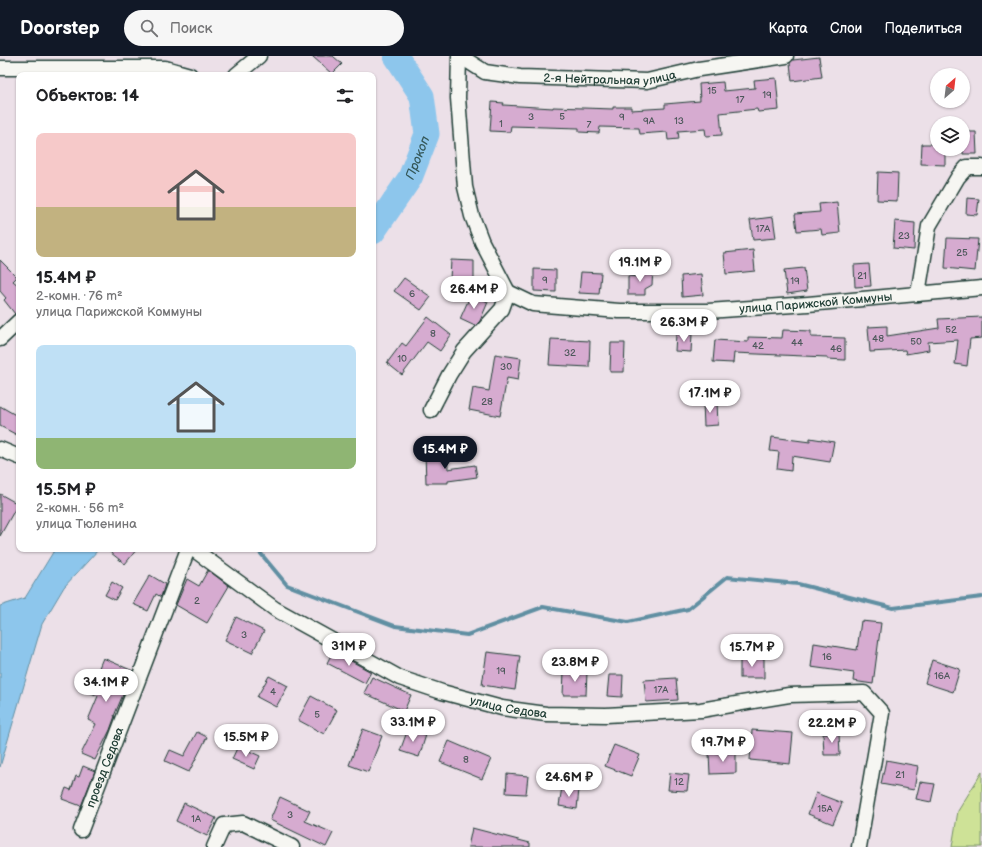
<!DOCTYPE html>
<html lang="ru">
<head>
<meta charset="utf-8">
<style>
	:root { --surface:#fff; --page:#f6f6f6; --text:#202124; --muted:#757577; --accent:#111827 }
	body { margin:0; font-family:"Balsamiq Sans",sans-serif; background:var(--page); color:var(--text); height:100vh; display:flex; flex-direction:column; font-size:15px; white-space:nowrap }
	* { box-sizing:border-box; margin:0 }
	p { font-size:13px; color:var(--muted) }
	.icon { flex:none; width:22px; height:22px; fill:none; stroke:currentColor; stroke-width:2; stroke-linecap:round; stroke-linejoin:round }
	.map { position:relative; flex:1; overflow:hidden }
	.side { position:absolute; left:16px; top:16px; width:360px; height:480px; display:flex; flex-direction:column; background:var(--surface); border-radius:8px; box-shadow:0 1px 3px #0004 }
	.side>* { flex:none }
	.needle { width:26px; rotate:28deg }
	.buttons { position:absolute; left:930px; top:12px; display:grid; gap:8px }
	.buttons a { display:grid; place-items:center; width:40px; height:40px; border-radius:50%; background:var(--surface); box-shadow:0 1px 3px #0004; font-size:20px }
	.price { position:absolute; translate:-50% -34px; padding:0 9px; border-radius:14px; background:#fff; color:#222; font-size:13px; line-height:26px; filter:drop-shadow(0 1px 2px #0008) }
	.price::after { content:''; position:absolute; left:50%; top:24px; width:12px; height:9px; margin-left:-6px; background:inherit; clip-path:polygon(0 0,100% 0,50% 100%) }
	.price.active { background:var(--accent); color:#fff }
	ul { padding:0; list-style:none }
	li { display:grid; align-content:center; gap:8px; height:212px; padding:0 20px }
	li span { display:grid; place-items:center; height:124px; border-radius:8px; color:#555 }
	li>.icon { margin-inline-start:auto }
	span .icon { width:72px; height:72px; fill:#fffc; stroke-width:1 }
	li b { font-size:17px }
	h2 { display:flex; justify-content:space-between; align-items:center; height:48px; padding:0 20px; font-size:17px }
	header { display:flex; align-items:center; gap:24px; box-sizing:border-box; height:56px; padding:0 20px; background:var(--accent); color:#fff }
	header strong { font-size:19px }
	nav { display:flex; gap:22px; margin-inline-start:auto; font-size:14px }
	.search { width:280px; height:36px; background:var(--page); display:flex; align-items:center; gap:10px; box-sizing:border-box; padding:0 14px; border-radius:22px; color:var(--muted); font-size:15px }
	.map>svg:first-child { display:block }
	.green { fill:#cee297; stroke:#769066 }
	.water { fill:#8dc6ec; stroke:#618fa2 }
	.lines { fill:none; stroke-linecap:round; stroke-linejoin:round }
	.stream { stroke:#618fa2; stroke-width:4 }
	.river { stroke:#8dc6ec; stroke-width:25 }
	.building { fill:#d6abd0; stroke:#1f3d34 }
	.minor-casing { stroke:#1f3d34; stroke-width:17 }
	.minor { stroke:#f6f6f2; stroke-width:14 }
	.labels { text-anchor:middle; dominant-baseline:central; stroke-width:3.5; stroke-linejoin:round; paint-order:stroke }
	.number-label { font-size:10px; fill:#4d585b }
	.street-label { font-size:12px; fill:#1f3d34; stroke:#f6f6f2 }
	.water-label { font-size:13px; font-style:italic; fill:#355859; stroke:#f6f6f2 }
</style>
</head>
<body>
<header>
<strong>Doorstep</strong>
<div class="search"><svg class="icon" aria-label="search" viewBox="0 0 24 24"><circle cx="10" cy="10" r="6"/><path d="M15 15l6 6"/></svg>Поиск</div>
<nav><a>Карта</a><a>Слои</a><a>Поделиться</a></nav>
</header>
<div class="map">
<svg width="982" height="791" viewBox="0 0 982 791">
	<rect width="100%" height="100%" fill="#ece0e8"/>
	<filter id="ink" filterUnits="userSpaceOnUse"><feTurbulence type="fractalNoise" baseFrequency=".025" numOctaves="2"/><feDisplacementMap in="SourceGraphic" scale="8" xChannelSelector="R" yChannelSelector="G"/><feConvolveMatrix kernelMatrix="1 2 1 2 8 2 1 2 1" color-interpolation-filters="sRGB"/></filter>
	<g filter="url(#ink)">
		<!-- green -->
		<path class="green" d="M982,716v75h-30l6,-36z"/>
		<!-- water -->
		<path class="water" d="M55,493h44l-35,38 -22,37 -42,143v-161l25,-8z"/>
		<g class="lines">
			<!-- stream -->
			<path class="stream" d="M257,493l30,36 108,41 72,9 76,-28 85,15 60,-13 39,-32 71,7 95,24 89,-11"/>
			<!-- river -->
			<path class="river" id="s1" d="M373,176l37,-54 17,-44 -5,-38 -26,-40"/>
		</g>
		<!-- building -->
		<g class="building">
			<path d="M312,0h21l9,8 -10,10z"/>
			<path d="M819,1l3,20 -30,4 -2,-18 3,-3z"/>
			<path d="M776,22l3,32 -21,2 -1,-3 -37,4 2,22 -16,1 -1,-7 -27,2 1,8 -11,1 -1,-8 -27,2 -1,-6 -39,-1 -1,6 -20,-1v-4l-68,-2 -1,6 -20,-1 2,-29 12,1 -1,2 50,3v-1l60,2v-2h18v3l34,-2v-4l35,-3 -1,-17 24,-2 1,9 31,-3 -1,-8z"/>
			<path d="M963,76h13l1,22h-14z"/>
			<path d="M922,88h15v5h8v16l-24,-1z"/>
			<path d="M878,116l20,1 -1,28 -20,-1z"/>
			<path d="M967,142l12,1 -2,16 -11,-1z"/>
			<path d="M837,146l3,31 -18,2 -1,-6 -24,2 -2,-17 25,-2 -1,-8z"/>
			<path d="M773,161l3,21 -23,2 -3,-20z"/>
			<path d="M895,165l20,2 -1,27 -21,-2z"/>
			<path d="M947,182l31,1 -3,32 -30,-3z"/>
			<path d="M753,194l2,21 -29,3 -2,-21z"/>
			<path d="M0,204l17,17 -4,4 6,5v27l-4,1 -11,-14 2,-2 -6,-7z"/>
			<path d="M451,204l23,1v19l-24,-1z"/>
			<path d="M869,208l2,22 -16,1 -1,-22z"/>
			<path d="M804,212l3,23 -20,3 -3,-24z"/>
			<path d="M534,213l22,1v22l-22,-1z"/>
			<path d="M641,213h12l-1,16 -7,4v6h-17v-19l13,1z"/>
			<path d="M581,216l20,1 -2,21 -20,-1z"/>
			<path d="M701,218l2,21 -21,2 -1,-21z"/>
			<path d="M404,222l27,19 -10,13 -27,-19z"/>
			<path d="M471,238l17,8 -8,19 -5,5 -15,-7z"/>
			<path d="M428,261l23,18 -11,16 -13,-9 -25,33 -15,-12 15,-20 4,3z"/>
			<path d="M982,261v21l-12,1 -3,27 -12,-2 3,-24 -30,2 1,8 -23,4 -1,-4 -35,2 -2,-25 19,-1v10l52,-8 -1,-9z"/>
			<path d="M783,274l28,1v6l34,1v22l-18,-1v-2l-93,-4 -1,10 -20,-1 2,-22 33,2v-5l34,1z"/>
			<path d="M676,278h16l-1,18 -16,-1z"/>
			<path d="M551,283l39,2 -1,26 -40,-2z"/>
			<path d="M611,287h14l-1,29h-14z"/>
			<path d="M495,298l26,4 -3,22 -11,-2 -7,38 -31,-6 4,-22 16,3z"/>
			<path d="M717,346l1,23 -14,1 -1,-23z"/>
			<path d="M0,350l19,11v19l-19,-10z"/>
			<path d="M772,381l38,5v-4l24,4 -4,20 -38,-6 -1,15 -14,-2 2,-17 -9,-1z"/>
			<path d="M425,397h22l1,16 27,-4 2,12 -29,4v2h-22z"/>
			<path d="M0,438l18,10 -18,32z"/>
			<path d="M106,493h31l-12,15z"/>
			<path d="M208,514l21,16 -22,37 -31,-18 11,-26 12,7z"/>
			<path d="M150,519l15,9 -4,13 -5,-3 -8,17 -15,-7z"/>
			<path d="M112,526l10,6 -7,12 -10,-5z"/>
			<path d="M236,561l28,14 -12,22 -27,-13z"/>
			<path d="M861,565l20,2 -8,61 -20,-3 1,-8 -43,-6 3,-24 43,7z"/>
			<path d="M333,595l38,21 -6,11 -38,-20z"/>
			<path d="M487,596l33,4 -5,34 -33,-5z"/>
			<path d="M103,602l30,13 -19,45h1l-5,14 -15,30 -14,-6 15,-30 -8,-4 10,-24 -9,-4z"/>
			<rect x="740" y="602" width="24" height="20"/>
			<path d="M932,604l28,9 -7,23 -28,-9z"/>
			<path d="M564,615l23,1 -1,23h-23z"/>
			<path d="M609,619h14l-1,22 -15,-1z"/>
			<path d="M269,620l19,10 -12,21 -19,-10z"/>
			<path d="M372,621l39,18 -7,16 -40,-18z"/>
			<path d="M676,622l2,22 -32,2 -2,-22z"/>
			<path d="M311,640l26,14 -13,24 -26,-14z"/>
			<path d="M363,673l19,7 -14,36 -19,-7z"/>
			<path d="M408,673l18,6 -7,22 -19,-6z"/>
			<path d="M752,674l41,3 -3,31 -40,-4z"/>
			<path d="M197,676l10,5 -18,35 -24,-11 5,-11 14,6z"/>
			<path d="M823,678h16l1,21h-16z"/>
			<path d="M449,685l42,18 -9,20 -42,-17z"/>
			<path d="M614,689l26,10 -9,21 -26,-10z"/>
			<path d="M238,690l22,10 -6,13 -22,-10z"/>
			<path d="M709,697h27v20l-26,1z"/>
			<path d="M886,704l32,6 -4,24 -33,-6z"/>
			<path d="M83,710l12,5 -14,35 -19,-7 4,-11 5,2 5,-14 3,1z"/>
			<path d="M670,717l19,2 -2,16 -19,-1z"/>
			<path d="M507,718l21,2 -2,18 -20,-1z"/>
			<path d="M920,726l15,2 -4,18 -15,-3z"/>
			<path d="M562,731l17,2 -2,20 -18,-3z"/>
			<path d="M816,737l26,10 -9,21 -25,-10z"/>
			<path d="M280,741l30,14 -5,10 28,12 -7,14 -56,-27z"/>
			<path d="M184,747l32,15 -9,18 -31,-15z"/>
			<path d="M472,772l58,15v4h-62z"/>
		</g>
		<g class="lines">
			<defs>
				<g id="minor">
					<path id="s2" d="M460,0l25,16 35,5 127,4 52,-12 87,-13"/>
					<path d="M0,12h165l25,7"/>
					<path d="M236,19l23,-19"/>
					<path id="s3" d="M508,236l25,12 86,7h89l100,-7 174,-16"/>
					<path d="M918,238l11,-68 29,-49 9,-10h15"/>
					<path d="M0,283l19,-18"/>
					<path d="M431,354l18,-35 15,-24 38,-42 6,-17 -26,-50 -10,-26 -7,-29 -7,-89 1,-42"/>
					<path d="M0,393l19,8"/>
					<path id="s4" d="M193,493l82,60 125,69 42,14 60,16 44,6 60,1 95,-5 88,-15 75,-2 18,20 -23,134"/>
					<path id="s5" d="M81,774l107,-281"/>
					<path d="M214,791l10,-22 19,-2 49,24"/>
				</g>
			</defs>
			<!-- minor casing -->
			<use href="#minor" class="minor-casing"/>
			<!-- minor -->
			<use href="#minor" class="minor"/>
		</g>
	</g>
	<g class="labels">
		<!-- number labels -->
		<g class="number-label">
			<text x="712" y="35">15</text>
			<text x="767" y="39">19</text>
			<text x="740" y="44">17</text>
			<text x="531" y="61">3</text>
			<text x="562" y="61">5</text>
			<text x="622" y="61">9</text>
			<text x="649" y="65">9А</text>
			<text x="679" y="65">13</text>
			<text x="501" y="68">1</text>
			<text x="589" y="69">7</text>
			<text x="763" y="173">17А</text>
			<text x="904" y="180">23</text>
			<text x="962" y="197">25</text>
			<text x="862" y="220">21</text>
			<text x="545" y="224">9</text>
			<text x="795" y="225">19</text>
			<text x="412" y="238">6</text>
			<text x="951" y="274">52</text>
			<text x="433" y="278">8</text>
			<text x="878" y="283">48</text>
			<text x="916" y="286">50</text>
			<text x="797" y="287">44</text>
			<text x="758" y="290">42</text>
			<text x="836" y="293">46</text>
			<text x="570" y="297">32</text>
			<text x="402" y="303">10</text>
			<text x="506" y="311">30</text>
			<text x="487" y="346">28</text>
			<text x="197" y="545">2</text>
			<text x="244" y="579">3</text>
			<text x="827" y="601">16</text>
			<text x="501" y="615">19</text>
			<text x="942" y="620">16А</text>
			<text x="661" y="634">17А</text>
			<text x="273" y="636">4</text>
			<text x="317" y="659">5</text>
			<text x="466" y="704">8</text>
			<text x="900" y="719">21</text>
			<text x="679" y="726">12</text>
			<text x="825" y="753">15А</text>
			<text x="290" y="759">3</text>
			<text x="196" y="763">1А</text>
		</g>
		<!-- street labels -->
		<g class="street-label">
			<text stroke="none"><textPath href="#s2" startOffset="155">2-я Нейтральная улица</textPath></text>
			<text stroke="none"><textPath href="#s3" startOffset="311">улица Парижской Коммуны</textPath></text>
			<text stroke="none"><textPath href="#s4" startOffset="357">улица Седова</textPath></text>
			<text stroke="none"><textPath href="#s5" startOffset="67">проезд Седова</textPath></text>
		</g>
		<!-- water labels -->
		<g class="water-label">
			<text stroke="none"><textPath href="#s1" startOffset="87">Прокоп</textPath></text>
		</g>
	</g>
</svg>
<div class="buttons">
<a><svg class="needle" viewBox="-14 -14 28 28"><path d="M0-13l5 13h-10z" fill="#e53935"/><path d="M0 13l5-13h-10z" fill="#757577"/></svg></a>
<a><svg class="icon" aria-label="layers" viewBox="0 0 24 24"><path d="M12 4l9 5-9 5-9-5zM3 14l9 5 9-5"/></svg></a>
</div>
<b class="price" style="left:640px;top:227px">19.1M ₽</b>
<b class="price" style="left:474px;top:254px">26.4M ₽</b>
<b class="price" style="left:684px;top:287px">26.3M ₽</b>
<b class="price" style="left:710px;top:358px">17.1M ₽</b>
<b class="price active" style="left:445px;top:414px">15.4M ₽</b>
<b class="price" style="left:349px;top:611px">31M ₽</b>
<b class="price" style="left:752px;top:612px">15.7M ₽</b>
<b class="price" style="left:575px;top:627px">23.8M ₽</b>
<b class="price" style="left:106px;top:647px">34.1M ₽</b>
<b class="price" style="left:413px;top:687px">33.1M ₽</b>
<b class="price" style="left:832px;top:688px">22.2M ₽</b>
<b class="price" style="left:246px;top:702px">15.5M ₽</b>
<b class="price" style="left:723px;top:707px">19.7M ₽</b>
<b class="price" style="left:569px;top:742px">24.6M ₽</b>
<section class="side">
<h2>Объектов: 14<svg class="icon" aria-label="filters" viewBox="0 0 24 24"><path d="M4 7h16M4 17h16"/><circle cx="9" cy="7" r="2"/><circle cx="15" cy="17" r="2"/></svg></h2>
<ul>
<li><span style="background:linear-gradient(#f6c9c9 60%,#c2b280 0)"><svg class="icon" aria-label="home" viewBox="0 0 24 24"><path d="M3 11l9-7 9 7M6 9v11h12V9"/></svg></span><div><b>15.4M ₽</b><p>2-комн. · 76 m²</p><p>улица Парижской Коммуны</p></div></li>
<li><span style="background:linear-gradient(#bfe0f5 75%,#8fb573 0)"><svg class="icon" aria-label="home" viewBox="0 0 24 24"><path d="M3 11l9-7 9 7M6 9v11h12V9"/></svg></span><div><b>15.5M ₽</b><p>2-комн. · 56 m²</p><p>улица Тюленина</p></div></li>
</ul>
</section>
</div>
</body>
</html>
